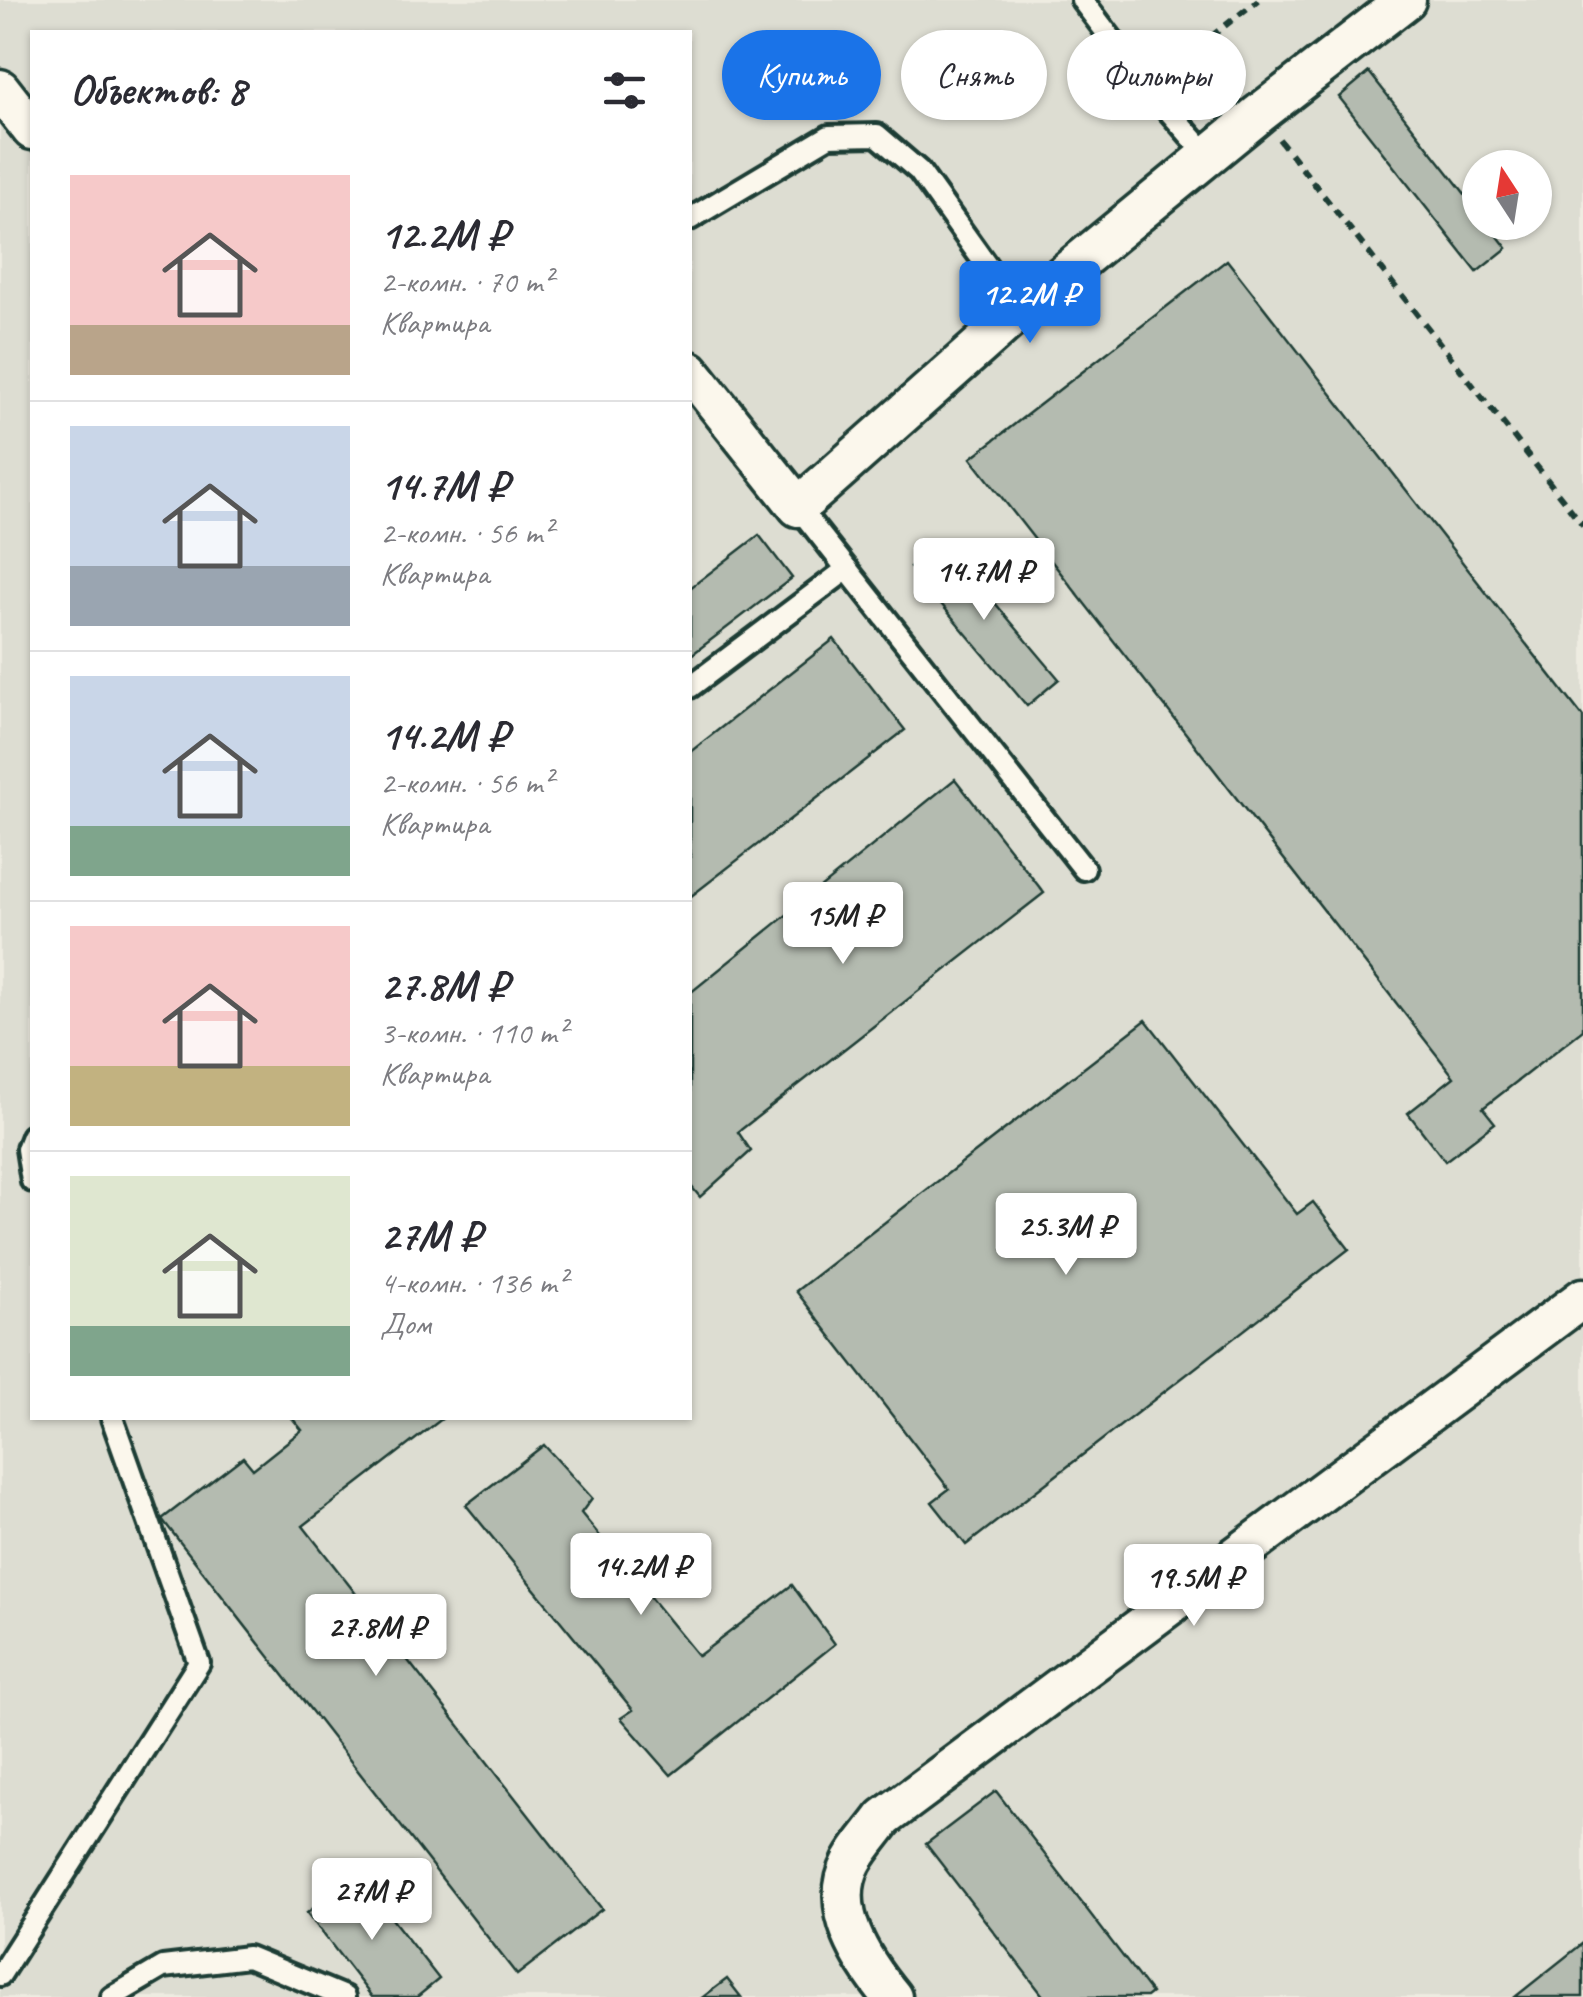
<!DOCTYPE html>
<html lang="ru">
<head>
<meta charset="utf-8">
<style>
	:root { --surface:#fff; --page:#f2f2f3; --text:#2b2b33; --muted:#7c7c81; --line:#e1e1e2; --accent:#1a73e8 }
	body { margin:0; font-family:Caveat,sans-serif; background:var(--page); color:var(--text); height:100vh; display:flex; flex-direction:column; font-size:38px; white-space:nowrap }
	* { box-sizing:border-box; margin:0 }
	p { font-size:32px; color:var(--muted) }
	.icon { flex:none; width:55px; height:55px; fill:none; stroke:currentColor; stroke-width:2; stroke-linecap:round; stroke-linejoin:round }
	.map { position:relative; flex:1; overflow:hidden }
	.details { position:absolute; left:30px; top:30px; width:662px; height:1390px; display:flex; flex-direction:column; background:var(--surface); border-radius:0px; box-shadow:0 2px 8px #0004 }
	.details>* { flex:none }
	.banner { position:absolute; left:722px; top:30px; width:710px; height:90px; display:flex; gap:20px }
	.needle { width:65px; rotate:348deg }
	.fabs { position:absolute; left:1462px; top:150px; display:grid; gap:20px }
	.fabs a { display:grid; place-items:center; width:90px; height:90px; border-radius:50%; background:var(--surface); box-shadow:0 2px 8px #0004; font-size:50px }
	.price { position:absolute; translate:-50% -85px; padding:0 22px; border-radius:10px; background:#fff; color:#222; font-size:32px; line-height:65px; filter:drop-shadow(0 2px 5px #0008) }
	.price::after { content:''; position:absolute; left:50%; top:60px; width:30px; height:22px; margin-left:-15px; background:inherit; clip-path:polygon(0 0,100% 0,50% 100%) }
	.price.current { background:var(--accent); color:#fff }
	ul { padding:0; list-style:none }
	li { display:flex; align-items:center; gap:30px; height:250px; padding:0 40px }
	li+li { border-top:2px solid var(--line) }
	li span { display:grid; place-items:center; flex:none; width:280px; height:200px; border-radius:0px; color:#555 }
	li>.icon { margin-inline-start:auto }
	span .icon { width:120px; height:120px; fill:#fffc; stroke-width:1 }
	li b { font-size:42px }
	h2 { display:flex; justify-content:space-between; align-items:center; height:120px; padding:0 40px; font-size:42px }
	.pill { padding:0 35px; border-radius:45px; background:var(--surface); box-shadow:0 2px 8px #0004; font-size:35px; line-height:90px }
	.pill.current { background:var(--accent); color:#fff }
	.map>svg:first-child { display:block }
	.built { fill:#ddddd2; fill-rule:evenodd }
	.building { fill:#b4bbb0; stroke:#1f3d34; stroke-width:2.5 }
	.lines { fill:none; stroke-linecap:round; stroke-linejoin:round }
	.service-casing { stroke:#1f3d34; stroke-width:28 }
	.minor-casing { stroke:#1f3d34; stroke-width:45 }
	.path { stroke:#1f3d34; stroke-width:6; stroke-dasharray:10 8; stroke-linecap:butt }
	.service { stroke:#fbf7ec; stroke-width:20 }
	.minor { stroke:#fbf7ec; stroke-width:38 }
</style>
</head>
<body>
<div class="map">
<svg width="1583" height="1997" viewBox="0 0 1583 1997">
	<rect width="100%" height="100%" fill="#eeece1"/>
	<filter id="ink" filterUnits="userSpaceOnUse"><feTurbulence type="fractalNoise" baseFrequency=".01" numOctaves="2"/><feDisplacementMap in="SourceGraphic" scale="20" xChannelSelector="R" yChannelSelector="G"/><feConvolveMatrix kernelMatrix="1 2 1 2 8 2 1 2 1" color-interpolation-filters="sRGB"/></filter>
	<g filter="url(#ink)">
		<!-- built -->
		<path class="built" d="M0,0h1583v1997h-1583zM32,32h658v1386h-658zM1480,168h55v54h-55z"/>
		<!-- building -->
		<g class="building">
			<path d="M1369,72l111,141v9h7l20,26 -30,24 -138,-175z"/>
			<path d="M1227,260l356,457v313l-100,78 12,15 -50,38 -37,-48 46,-36 -483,-619z"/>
			<path d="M759,535l33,43 -102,78v-68z"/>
			<path d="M942,540l117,139 -32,27 -117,-139z"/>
			<path d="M834,639l71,91 -215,167v-145z"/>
			<path d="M955,779l89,114 -306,239 13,19 -51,46 -10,-12v-192z"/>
			<path d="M1146,1020l151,194 16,-12 36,47 -383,296 -34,-43 17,-13 -153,-198z"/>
			<path d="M292,1418h151l-140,108 299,383 -85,66 -355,-456 81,-62 10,12 49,-39z"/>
			<path d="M544,1445l48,53 -11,15 117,143 94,-71 43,59 -164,131 -50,-57 12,-8 -167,-205z"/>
			<path d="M996,1791l155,202 -5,4h-102l-118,-153z"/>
			<path d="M357,1874l82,105 -22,18h-45l-65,-84z"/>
			<path d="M1583,1943v54h-68z"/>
			<path d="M727,1979l14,18h-38z"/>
		</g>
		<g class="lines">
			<defs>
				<g id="service">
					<path d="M1082,0l65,86 61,70"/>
					<path d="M690,219l139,-83 48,-1 42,36 100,140"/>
					<path d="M798,507l286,362"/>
					<path d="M690,687l157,-118"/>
					<path d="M32,1136l-5,13 5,32"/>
					<path d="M0,1975l199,-312 -87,-245"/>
					<path d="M112,1997l51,-30 85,-10 96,40"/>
				</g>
				<g id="minor">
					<path d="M0,89l32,41"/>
					<path d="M690,371l108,136 221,-196 240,-197 147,-114"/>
					<path d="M892,1997c-29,-35 -65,-88 -40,-135 8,-15 22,-30 32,-44l699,-520"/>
				</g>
			</defs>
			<!-- service casing -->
			<use href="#service" class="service-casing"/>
			<!-- minor casing -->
			<use href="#minor" class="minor-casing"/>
			<!-- path -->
			<g class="path">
				<path d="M1168,70l90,-70"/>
				<path d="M1279,139l304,386"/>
			</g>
			<!-- service -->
			<use href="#service" class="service"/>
			<!-- minor -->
			<use href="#minor" class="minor"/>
		</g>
	</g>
</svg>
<div class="fabs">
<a><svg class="needle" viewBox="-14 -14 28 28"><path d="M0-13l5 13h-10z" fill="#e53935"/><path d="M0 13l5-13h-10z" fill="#7c7c81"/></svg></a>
</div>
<b class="price current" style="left:1030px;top:346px">12.2M ₽</b>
<b class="price" style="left:984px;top:623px">14.7M ₽</b>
<b class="price" style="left:843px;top:967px">15M ₽</b>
<b class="price" style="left:1066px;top:1278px">25.3M ₽</b>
<b class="price" style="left:641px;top:1618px">14.2M ₽</b>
<b class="price" style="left:1194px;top:1629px">19.5M ₽</b>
<b class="price" style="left:376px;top:1679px">27.8M ₽</b>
<b class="price" style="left:372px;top:1943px">27M ₽</b>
<div class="banner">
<a class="pill current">Купить</a>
<a class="pill">Снять</a>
<a class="pill">Фильтры</a>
</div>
<section class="details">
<h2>Объектов: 8<svg class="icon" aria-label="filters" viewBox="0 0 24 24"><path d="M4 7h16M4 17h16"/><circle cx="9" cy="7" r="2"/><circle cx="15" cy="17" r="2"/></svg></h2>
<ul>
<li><span style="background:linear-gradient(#f6c9c9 75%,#b9a48a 0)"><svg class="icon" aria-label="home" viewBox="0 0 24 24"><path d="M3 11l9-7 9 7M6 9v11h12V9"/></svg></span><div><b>12.2M ₽</b><p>2-комн. · 70 m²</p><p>Квартира</p></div></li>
<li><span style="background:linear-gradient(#c9d6e8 70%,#9aa5b1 0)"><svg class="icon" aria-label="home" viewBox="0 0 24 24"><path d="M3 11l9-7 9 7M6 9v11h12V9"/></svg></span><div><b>14.7M ₽</b><p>2-комн. · 56 m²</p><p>Квартира</p></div></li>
<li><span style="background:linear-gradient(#c9d6e8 75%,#7fa58c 0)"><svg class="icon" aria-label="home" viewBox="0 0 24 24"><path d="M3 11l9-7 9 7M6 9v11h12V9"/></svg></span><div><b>14.2M ₽</b><p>2-комн. · 56 m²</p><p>Квартира</p></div></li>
<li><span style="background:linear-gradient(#f6c9c9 70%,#c2b280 0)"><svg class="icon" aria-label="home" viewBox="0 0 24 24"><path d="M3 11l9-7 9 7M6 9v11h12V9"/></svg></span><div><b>27.8M ₽</b><p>3-комн. · 110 m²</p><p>Квартира</p></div></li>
<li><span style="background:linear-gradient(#dfe7d0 75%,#7fa58c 0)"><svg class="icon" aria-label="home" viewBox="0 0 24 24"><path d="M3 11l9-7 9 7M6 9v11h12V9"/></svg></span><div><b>27M ₽</b><p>4-комн. · 136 m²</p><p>Дом</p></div></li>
</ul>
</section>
</div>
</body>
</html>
